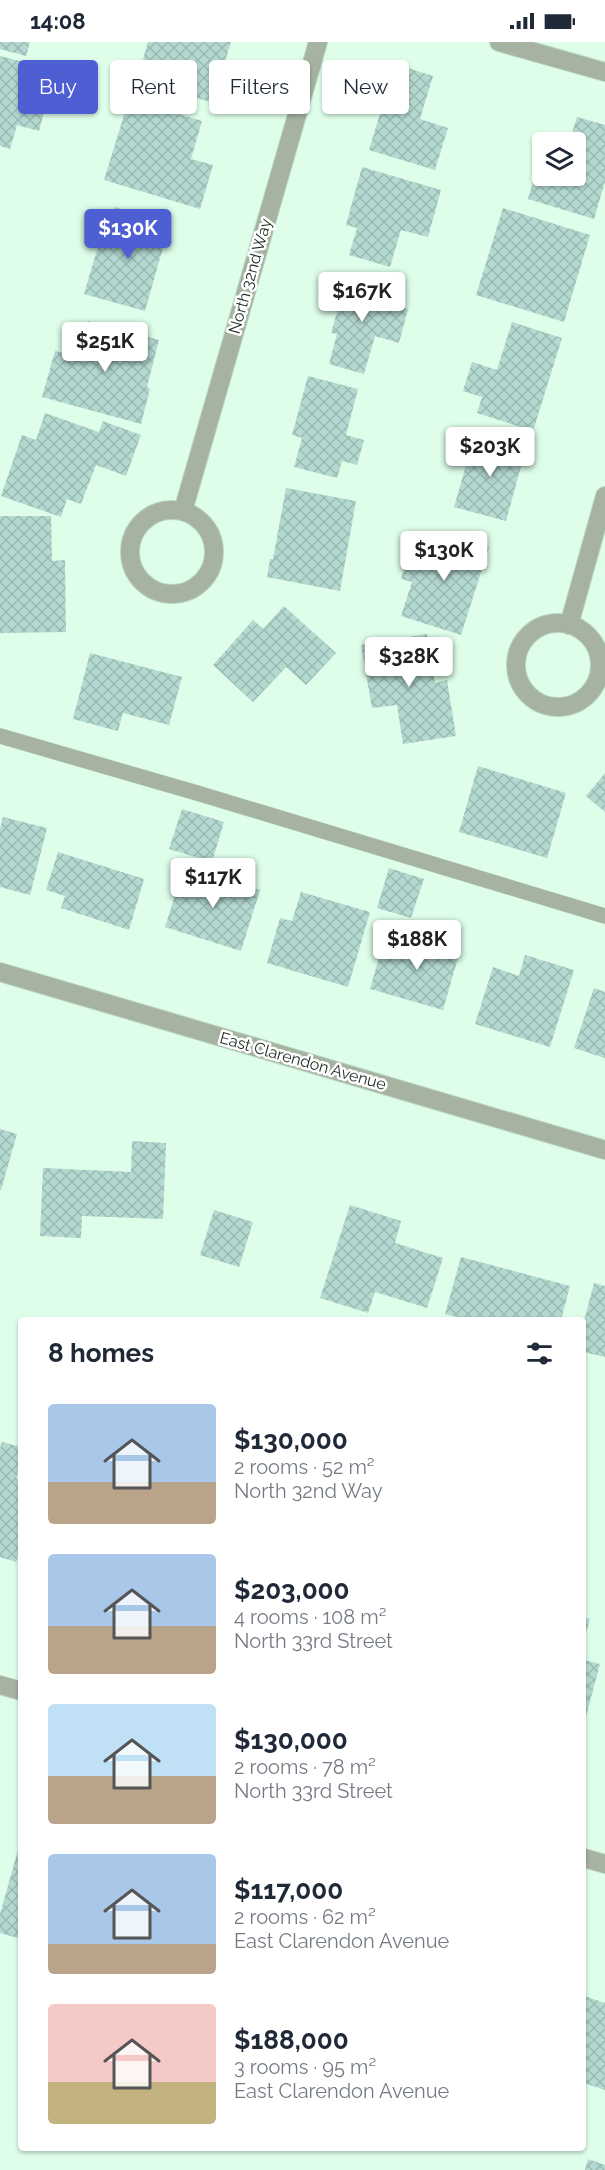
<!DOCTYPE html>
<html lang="en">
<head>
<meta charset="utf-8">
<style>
	:root { --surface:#fff; --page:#f2f2f3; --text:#1f2937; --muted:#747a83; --accent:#4e5ed3 }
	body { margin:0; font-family:Raleway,sans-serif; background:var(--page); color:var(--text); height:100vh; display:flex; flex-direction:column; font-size:22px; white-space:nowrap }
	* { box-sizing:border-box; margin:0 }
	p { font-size:20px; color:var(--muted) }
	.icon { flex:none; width:33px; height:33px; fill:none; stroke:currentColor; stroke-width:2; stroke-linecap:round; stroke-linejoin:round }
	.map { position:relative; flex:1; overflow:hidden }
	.sheet { position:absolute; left:18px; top:1275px; width:568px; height:834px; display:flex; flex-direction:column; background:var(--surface); border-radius:6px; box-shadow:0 2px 4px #0004 }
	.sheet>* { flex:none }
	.guide { position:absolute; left:18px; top:18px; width:570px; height:54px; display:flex; gap:12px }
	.fabs { position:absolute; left:532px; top:90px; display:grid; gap:12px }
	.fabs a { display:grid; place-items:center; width:54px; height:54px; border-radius:6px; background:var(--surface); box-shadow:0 2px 4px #0004; font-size:30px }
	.price { position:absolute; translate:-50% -51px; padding:0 14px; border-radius:6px; background:#fff; color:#222; font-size:20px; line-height:39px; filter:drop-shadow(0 2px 3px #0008) }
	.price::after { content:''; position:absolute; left:50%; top:36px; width:18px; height:14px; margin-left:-9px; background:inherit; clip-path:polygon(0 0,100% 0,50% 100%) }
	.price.selected { background:var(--accent); color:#fff }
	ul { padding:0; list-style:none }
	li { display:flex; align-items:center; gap:18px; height:150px; padding:0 30px }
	li span { display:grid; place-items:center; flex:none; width:168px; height:120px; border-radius:6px; color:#555 }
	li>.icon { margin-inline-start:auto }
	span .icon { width:72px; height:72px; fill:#fffc; stroke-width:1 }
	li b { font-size:26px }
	h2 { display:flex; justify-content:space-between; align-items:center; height:72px; padding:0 30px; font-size:26px }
	.pill { padding:0 21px; border-radius:6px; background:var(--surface); box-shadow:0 2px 4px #0004; font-size:21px; line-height:54px }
	.pill.selected { background:var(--accent); color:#fff }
	.status { display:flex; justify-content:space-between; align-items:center; height:42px; padding:0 30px; background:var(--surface); direction:ltr }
	.status svg { height:16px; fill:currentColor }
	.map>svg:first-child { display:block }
	.building { fill:url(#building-cross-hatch) }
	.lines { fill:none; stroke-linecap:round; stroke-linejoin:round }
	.lane-casing { stroke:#bbd8c6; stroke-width:16 }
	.street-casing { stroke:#bbd8c6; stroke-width:20 }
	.lane { stroke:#a7b3a1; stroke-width:15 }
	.street { stroke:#a7b3a1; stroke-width:18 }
	.labels { text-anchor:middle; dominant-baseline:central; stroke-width:5; stroke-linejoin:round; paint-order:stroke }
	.street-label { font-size:16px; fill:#1d2922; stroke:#fff }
</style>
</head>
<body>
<div class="status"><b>14:08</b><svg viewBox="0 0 49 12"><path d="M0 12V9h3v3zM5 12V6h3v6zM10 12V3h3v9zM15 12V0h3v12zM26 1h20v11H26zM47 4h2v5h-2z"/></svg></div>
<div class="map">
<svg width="605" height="2128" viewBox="0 0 605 2128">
	<defs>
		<pattern id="building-cross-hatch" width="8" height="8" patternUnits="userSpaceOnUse" patternTransform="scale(1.5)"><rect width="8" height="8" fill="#b3d9d1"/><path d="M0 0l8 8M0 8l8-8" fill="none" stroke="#9abab3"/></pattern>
	</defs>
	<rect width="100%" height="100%" fill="#defeea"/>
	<!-- building -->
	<g class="building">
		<path d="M0,0h30l-4,14 -26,-7z"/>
		<path d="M148,0h83l-9,29 12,3 -10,32 -87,-26z"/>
		<path d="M0,14l55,14 -16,61 -22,-6 -7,24 -10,-3z"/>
		<path d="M395,22l38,12 -13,43 28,9 -13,42 -66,-20z"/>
		<path d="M129,57l73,22 -11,38 22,6 -13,44 -96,-29z"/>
		<path d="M577,75l28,8v57l-11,37 -66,-20 14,-48 1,25h33v-34h-7z"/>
		<path d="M362,125l79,23 -13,47 -27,-7 -11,37 -41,-12 8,-27 -11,-3z"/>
		<path d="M114,165l56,16 -25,88 -61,-17 16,-54 5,1z"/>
		<path d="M503,166l87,27 -26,87 -88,-27z"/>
		<path d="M342,233l43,13 -4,13 27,8 -9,34 -24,-7 -11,38 -35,-10 8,-30 -6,-1 6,-21 -5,-2z"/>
		<path d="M88,279l71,19 -12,47 3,2 -9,35 -99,-27 13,-46 24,6z"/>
		<path d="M512,280l50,16 -29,93 -56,-18 5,-16 -19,-6 9,-29 25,8z"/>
		<path d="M308,334l50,13 -12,46 18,5 -7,25 -15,-4 -5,17 -43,-11 8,-29 -10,-3z"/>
		<path d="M45,371l54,19 4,-11 38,14 -15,41 -30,-11 -15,39 -14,-5 -6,18 -60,-21 21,-61 14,5z"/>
		<path d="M475,392l51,14 -20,73 -52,-14z"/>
		<path d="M286,446l70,13 -16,90 -73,-14 3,-18h3z"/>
		<path d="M0,474h51l1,45 13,-1 1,72 -66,1z"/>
		<path d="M441,489l48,16 -28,88 -60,-19 11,-34 -11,-3 10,-33 22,8z"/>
		<path d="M284,564l52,47 -30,32 -20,-18 -33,35 -40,-37 40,-45 10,9z"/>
		<path d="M427,592l8,49 12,-3 9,56 -53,8 -6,-39 -25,3 -11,-63z"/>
		<path d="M90,611l92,24 -13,48 -46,-12 -5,18 -45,-12z"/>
		<path d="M478,724l88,27 -19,65 -88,-26z"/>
		<path d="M605,731v39l-19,-16z"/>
		<path d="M182,767l42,13 -12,40 -43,-13z"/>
		<path d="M3,775l44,11 -17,67 -30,-8v-58z"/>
		<path d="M58,810l86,27 -15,51 -68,-22 4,-12 -19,-6z"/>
		<path d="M184,825l76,23 -19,61 -76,-24z"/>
		<path d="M389,826l35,11 -13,39 -34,-10z"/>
		<path d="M301,850l69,20 -22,75 -81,-24 13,-45 12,3z"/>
		<path d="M417,893l44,12 -18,63 -73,-21 14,-49 29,9z"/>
		<path d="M525,913l49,15 -24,77 -75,-23 18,-57 26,9z"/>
		<path d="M594,946l11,4v66l-31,-10z"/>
		<path d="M0,1087l17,5 -16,56h-1z"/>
		<path d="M132,1099l34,2 -3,76 -81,-3 -1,22 -41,-2 3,-68 88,4z"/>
		<path d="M350,1163l51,16 -6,22 48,15 -16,50 -52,-16 -7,21 -48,-15z"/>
		<path d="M214,1168l39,12 -14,45 -39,-12z"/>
		<path d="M461,1215l109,29 -9,34h-92l-24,-6z"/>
		<path d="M594,1241l11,3v71l-21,-5v-31z"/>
		<path d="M2,1400l19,5v15l-5,16 5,2v66l-5,16 -16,-5v-109z"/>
		<path d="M584,1575l6,2 -6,21z"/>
		<path d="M584,1618l16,4 -16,60z"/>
		<path d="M20,1801h1v96l-21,-6v-19z"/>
		<path d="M584,1954l21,7v87l-21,-7z"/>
		<path d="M588,2117l17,6v5h-20z"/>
	</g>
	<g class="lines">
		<defs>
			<path id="lane" d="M0,694l197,57 408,123"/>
			<g id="street">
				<path d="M499,0l106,30"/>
				<circle cx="172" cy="510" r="42"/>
				<path d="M183,469l135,-469"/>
				<circle cx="558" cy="623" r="42"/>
				<path d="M569,583l36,-129"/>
				<path d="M0,930l605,178"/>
				<path d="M0,1643l21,6"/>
				<path d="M584,1816l21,6"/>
			</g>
		</defs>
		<!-- lane casing -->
		<use href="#lane" class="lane-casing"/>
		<!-- street casing -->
		<use href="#street" class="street-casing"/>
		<!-- lane -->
		<use href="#lane" class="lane"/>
		<!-- street -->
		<use href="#street" class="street"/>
	</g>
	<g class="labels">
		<!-- street labels -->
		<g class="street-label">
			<text transform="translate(250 234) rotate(-74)">North 32nd Way</text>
			<text transform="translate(303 1019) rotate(16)">East Clarendon Avenue</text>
		</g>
	</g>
</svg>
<div class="fabs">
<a><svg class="icon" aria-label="layers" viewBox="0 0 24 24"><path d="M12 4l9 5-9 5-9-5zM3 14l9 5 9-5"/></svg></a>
</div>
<b class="price selected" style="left:128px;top:218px">$130K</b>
<b class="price" style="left:362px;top:281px">$167K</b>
<b class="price" style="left:105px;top:331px">$251K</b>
<b class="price" style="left:490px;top:436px">$203K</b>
<b class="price" style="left:444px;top:540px">$130K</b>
<b class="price" style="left:409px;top:646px">$328K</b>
<b class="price" style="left:213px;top:867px">$117K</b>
<b class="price" style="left:417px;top:929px">$188K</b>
<div class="guide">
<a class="pill selected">Buy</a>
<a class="pill">Rent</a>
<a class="pill">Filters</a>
<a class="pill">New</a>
</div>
<section class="sheet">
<h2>8 homes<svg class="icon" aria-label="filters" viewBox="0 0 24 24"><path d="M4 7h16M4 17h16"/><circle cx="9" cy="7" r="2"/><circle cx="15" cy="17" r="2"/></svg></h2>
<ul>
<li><span style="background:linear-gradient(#a9c7e8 65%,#b9a48a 0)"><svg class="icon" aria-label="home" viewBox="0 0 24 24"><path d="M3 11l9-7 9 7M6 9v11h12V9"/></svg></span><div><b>$130,000</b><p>2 rooms · 52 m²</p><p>North 32nd Way</p></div></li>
<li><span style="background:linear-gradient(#a9c7e8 60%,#b9a48a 0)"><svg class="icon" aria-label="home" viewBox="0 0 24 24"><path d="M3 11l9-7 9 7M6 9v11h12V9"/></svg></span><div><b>$203,000</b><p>4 rooms · 108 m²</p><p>North 33rd Street</p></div></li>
<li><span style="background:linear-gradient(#bfe0f5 60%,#b9a48a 0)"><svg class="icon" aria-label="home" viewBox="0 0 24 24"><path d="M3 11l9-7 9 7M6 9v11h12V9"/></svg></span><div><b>$130,000</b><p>2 rooms · 78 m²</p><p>North 33rd Street</p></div></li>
<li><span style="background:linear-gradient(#a9c7e8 75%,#b9a48a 0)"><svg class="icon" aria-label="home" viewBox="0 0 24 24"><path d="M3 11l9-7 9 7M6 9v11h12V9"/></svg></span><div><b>$117,000</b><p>2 rooms · 62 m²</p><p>East Clarendon Avenue</p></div></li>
<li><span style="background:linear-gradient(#f6c9c9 65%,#c2b280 0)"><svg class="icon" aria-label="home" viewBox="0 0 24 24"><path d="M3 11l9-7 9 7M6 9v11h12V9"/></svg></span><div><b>$188,000</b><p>3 rooms · 95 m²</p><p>East Clarendon Avenue</p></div></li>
</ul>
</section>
</div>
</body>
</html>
